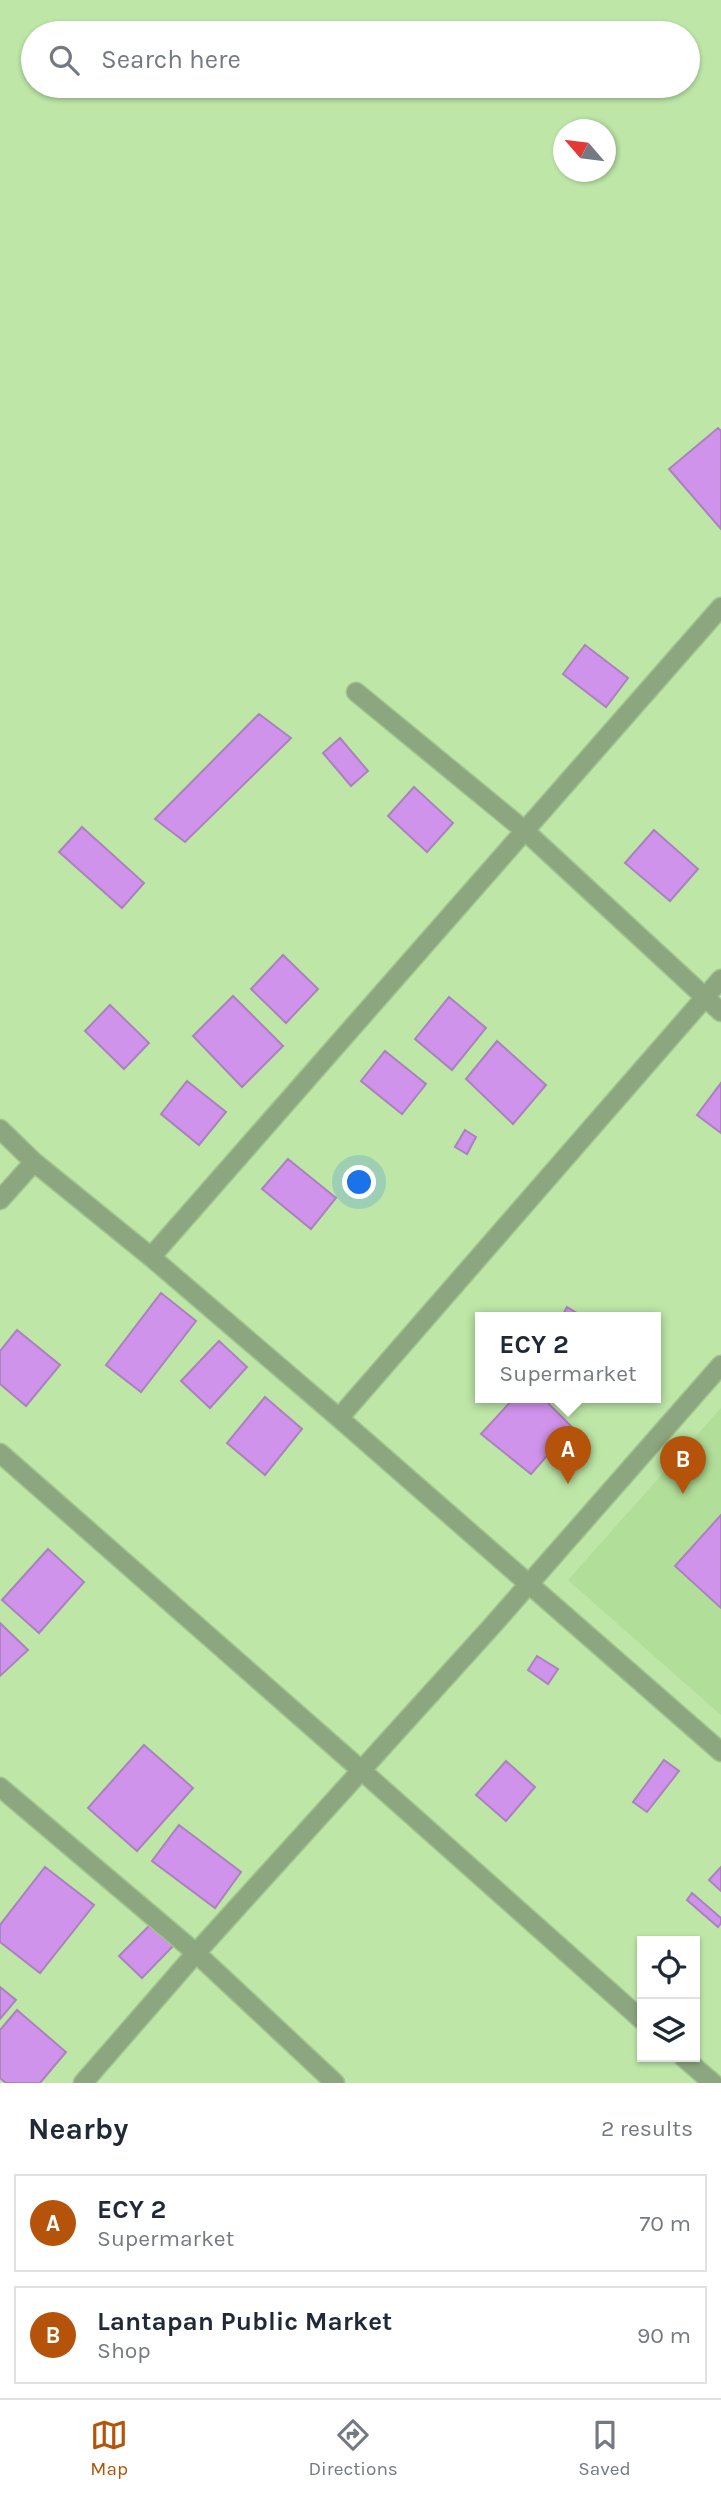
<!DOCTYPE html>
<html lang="en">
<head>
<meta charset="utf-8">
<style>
  :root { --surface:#fff; --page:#f2f2f3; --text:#1f2937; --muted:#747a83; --line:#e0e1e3; --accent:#b45309 }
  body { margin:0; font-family:Karla,sans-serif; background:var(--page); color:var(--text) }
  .controls { position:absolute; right:21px; bottom:21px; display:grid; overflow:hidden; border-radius:0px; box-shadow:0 2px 5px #0004 }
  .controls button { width:63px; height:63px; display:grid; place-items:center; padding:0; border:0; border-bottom:2px solid var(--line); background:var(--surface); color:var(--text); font:35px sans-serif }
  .compass { position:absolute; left:553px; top:119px; width:63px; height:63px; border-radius:50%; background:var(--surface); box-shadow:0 2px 5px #0004; rotate:298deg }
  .you { position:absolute; left:360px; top:1183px; width:24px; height:24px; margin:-18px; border:5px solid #fff; border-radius:50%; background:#1a73e8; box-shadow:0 0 0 10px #1a73e833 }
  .badge { display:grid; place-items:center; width:46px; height:46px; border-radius:50%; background:var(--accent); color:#fff; font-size:23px; font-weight:700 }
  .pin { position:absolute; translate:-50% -58px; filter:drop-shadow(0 2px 4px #0008) }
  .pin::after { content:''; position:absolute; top:37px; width:24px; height:21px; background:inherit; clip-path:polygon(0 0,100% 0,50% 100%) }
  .popup { position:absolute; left:475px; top:1312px; width:186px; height:91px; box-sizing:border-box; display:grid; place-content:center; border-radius:0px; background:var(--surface); filter:drop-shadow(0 2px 5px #0005); font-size:23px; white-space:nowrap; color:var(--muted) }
  .popup b { font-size:26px; color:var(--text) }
  .popup::after { content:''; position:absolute; left:50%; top:100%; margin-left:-14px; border:14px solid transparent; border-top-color:var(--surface) }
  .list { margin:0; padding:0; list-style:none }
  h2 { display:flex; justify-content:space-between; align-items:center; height:91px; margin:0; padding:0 28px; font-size:30px }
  h2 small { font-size:23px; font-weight:400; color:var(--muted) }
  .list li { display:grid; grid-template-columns:46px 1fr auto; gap:21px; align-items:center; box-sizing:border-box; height:98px; margin:0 14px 14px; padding:0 14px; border:2px solid var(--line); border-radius:0px }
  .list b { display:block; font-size:26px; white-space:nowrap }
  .list p { margin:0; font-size:23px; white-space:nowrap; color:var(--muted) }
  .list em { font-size:23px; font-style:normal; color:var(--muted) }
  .icon { flex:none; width:38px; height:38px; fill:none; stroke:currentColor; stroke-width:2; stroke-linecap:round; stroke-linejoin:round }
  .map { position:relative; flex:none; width:721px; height:2083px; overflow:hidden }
  .search { position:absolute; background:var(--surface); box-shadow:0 2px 5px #0004; left:21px; right:21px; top:21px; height:77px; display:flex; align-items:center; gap:18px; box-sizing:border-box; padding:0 24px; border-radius:38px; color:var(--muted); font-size:26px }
  .sheet { height:315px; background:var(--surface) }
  nav { display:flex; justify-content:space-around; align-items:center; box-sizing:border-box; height:98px; border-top:2px solid var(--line); background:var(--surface); font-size:19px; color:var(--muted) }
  nav a { display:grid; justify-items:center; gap:4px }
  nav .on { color:var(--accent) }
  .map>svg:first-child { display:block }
  .built { fill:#b1de98 }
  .building { fill:#d093eb; stroke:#aa82bc; stroke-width:2 }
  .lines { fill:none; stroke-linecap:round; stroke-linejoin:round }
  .minor-casing { stroke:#9fc38c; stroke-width:21 }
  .minor { stroke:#8ca67f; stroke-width:18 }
</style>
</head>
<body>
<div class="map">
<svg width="721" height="2083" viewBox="0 0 721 2083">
  <rect width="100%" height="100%" fill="#bde6a7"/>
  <path class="built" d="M721 1408V1715L568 1580Z"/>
  <path class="building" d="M718 428 721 431V529L669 469Z
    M585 645 628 678 606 707 563 674Z
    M259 714 291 738 185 842 155 819Z
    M340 738 368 771 351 786 323 753Z
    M414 787 453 823 427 852 388 816Z
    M82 827 144 883 122 908 59 852Z
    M654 830 698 869 670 901 625 863Z
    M283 955 318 989 286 1023 251 989Z
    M233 996 283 1046 242 1087 193 1036Z
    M449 997 486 1028 452 1070 415 1039Z
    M110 1005 149 1043 124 1069 85 1031Z
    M497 1041 546 1085 513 1124 466 1079Z
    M385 1051 426 1084 402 1114 361 1081Z
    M187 1081 226 1112 199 1145 161 1114Z
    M721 1083V1133L697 1115Z
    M465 1130 476 1137 467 1154 455 1147Z
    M288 1159 336 1198 311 1229 262 1189Z
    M161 1293 196 1321 141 1392 106 1365Z
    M567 1307 585 1318H561Z
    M17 1330 60 1365 26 1406 0 1384V1351Z
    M219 1341 247 1367 210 1408 181 1381Z
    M265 1397 302 1429 265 1475 227 1443Z
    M514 1398H543L572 1427 531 1474 481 1434Z
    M721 1515V1608L675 1566Z
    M48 1549 84 1582 39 1633 2 1600Z
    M0 1623 28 1650 0 1676Z
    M537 1656 558 1669 548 1684 528 1670Z
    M144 1745 193 1788 137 1851 88 1808Z
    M664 1760 679 1771 647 1812 633 1802Z
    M506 1761 535 1787 506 1821 476 1795Z
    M179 1825 241 1872 215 1908 152 1861Z
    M45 1867 94 1905 40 1973 0 1942V1925Z
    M721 1867V1891L709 1880Z
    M692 1893 721 1918V1923L718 1927 687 1900Z
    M151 1924 173 1946 142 1978 119 1956Z
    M0 1987 16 2000 0 2019Z
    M17 2010 66 2052 40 2083H6L0 2078V2030Z"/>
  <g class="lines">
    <defs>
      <path id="minor" d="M356 692 524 830 721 1012
        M0 1129 34 1162 151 1257 339 1418 721 1752
        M0 1200 34 1162
        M151 1257 721 607
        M339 1418 721 979
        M0 1453 361 1770 642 2020
        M0 1787 196 1953 335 2083
        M683 2057 713 2083
        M83 2083 196 1953 492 1626 721 1365"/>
    </defs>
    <use href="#minor" class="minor-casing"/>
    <use href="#minor" class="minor"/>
  </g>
</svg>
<div class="controls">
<button><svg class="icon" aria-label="locate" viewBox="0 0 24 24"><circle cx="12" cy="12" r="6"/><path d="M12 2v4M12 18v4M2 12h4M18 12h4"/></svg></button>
<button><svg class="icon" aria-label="layers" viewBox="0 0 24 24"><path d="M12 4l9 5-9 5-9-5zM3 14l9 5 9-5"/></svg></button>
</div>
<svg class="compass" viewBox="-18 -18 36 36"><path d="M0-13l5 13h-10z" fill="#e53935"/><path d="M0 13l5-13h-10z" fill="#747a83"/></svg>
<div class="you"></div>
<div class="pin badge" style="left:568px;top:1484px">A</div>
<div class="popup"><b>ECY 2</b>Supermarket</div>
<div class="pin badge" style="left:683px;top:1494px">B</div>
<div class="search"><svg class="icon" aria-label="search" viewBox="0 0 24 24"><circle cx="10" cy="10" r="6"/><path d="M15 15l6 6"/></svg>Search here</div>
</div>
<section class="sheet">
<h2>Nearby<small>2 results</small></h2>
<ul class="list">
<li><span class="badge">A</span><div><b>ECY 2</b><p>Supermarket</p></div><em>70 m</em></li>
<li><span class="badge">B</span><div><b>Lantapan Public Market</b><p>Shop</p></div><em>90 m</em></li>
</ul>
</section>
<nav>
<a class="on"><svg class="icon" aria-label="map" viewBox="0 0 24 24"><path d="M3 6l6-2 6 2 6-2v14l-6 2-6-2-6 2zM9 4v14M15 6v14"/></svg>Map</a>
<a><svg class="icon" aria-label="directions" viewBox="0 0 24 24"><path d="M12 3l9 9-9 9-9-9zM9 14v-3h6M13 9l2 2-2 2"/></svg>Directions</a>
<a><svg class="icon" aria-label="saved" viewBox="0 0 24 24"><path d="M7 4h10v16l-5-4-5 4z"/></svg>Saved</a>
</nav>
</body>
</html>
